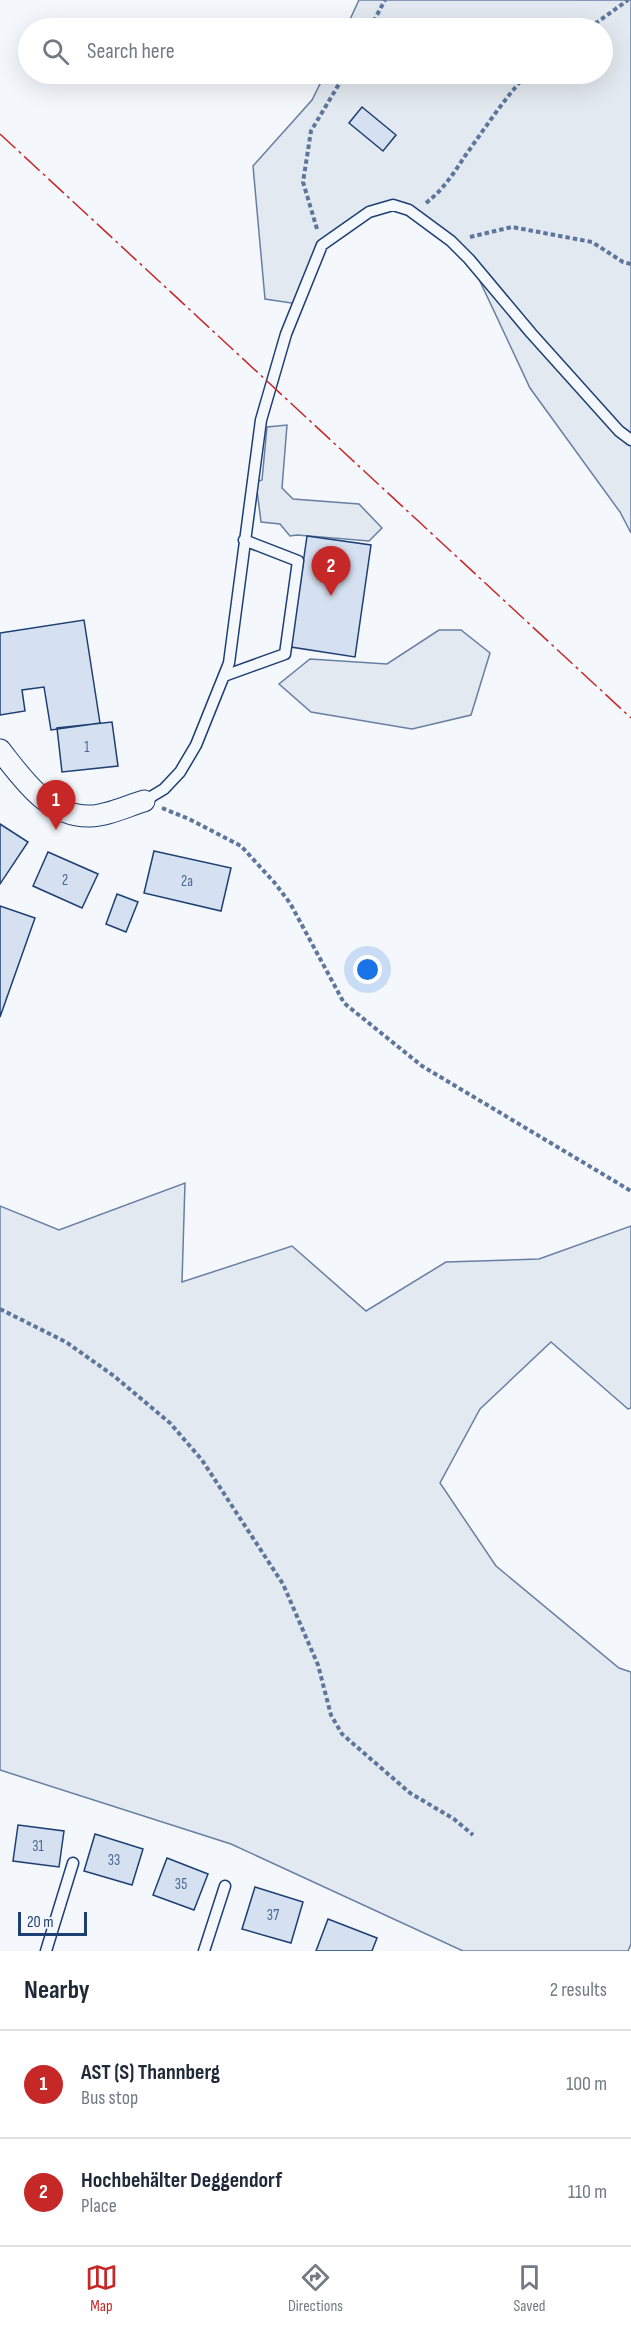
<!DOCTYPE html>
<html lang="en">
<head>
<meta charset="utf-8">
<style>
  :root { --surface:#fff; --page:#f2f2f3; --text:#1f2937; --muted:#747a83; --line:#e0e1e3; --accent:#c62828 }
  body { margin:0; font-family:"Sofia Sans Condensed",sans-serif; background:var(--page); color:var(--text) }
  .scale { position:absolute; left:18px; bottom:15px; width:69px; box-sizing:border-box; padding-left:6px; border:3px solid #1d3f73; border-top:0; font-size:16px; line-height:21px; white-space:nowrap; color:#1d3f73; -webkit-text-stroke:4px #f4f7fb; paint-order:stroke }
  .you { position:absolute; left:368px; top:970px; width:21px; height:21px; margin:-15px; border:4px solid #fff; border-radius:50%; background:#1a73e8; box-shadow:0 0 0 9px #1a73e833 }
  .badge { display:grid; place-items:center; width:39px; height:39px; border-radius:50%; background:var(--accent); color:#fff; font-size:20px; font-weight:700 }
  .pin { position:absolute; translate:-50% -50px; filter:drop-shadow(0 2px 3px #0008) }
  .pin::after { content:''; position:absolute; top:32px; width:21px; height:18px; background:inherit; clip-path:polygon(0 0,100% 0,50% 100%) }
  .list { margin:0; padding:0; list-style:none }
  h2 { display:flex; justify-content:space-between; align-items:center; height:78px; margin:0; padding:0 24px; font-size:26px }
  h2 small { font-size:20px; font-weight:400; color:var(--muted) }
  .list li { display:grid; grid-template-columns:39px 1fr auto; gap:18px; align-items:center; box-sizing:border-box; height:108px; padding:0 24px; border-top:2px solid var(--line) }
  .list b { display:block; font-size:22px; white-space:nowrap }
  .list p { margin:0; font-size:20px; white-space:nowrap; color:var(--muted) }
  .list em { font-size:20px; font-style:normal; color:var(--muted) }
  .icon { flex:none; width:33px; height:33px; fill:none; stroke:currentColor; stroke-width:2; stroke-linecap:round; stroke-linejoin:round }
  .map { position:relative; flex:none; width:631px; height:1951px; overflow:hidden }
  .search { position:absolute; background:var(--surface); box-shadow:0 6px 24px #0002; left:18px; right:18px; top:18px; height:66px; display:flex; align-items:center; gap:15px; box-sizing:border-box; padding:0 21px; border-radius:33px; color:var(--muted); font-size:22px }
  .sheet { height:294px; background:var(--surface) }
  nav { display:flex; justify-content:space-around; align-items:center; box-sizing:border-box; height:84px; border-top:2px solid var(--line); background:var(--surface); font-size:16px; color:var(--muted) }
  nav a { display:grid; justify-items:center; gap:3px }
  nav .on { color:var(--accent) }
  .map>svg:first-child { display:block }
  .green { fill:#e3e9f0; stroke:#687fa3; stroke-width:1.5 }
  .building { fill:#d5e0f0; stroke:#1d3f73; stroke-width:1.5 }
  .lines { fill:none; stroke-linecap:round; stroke-linejoin:round }
  .lane-casing { stroke:#1d3f73; stroke-width:13 }
  .street-casing { stroke:#1d3f73; stroke-width:23 }
  .path { stroke:#5e769c; stroke-width:4; stroke-dasharray:4.5 3; stroke-linecap:butt }
  .lane { stroke:#f4f7fb; stroke-width:10 }
  .street { stroke:#f4f7fb; stroke-width:21 }
  .power { stroke:#c62828; stroke-width:1.5; stroke-dasharray:21 4.5 3 4.5; stroke-linecap:butt }
  .labels { text-anchor:middle; stroke-width:4.5; stroke-linejoin:round; paint-order:stroke }
  .number-label { font-size:15px; fill:#4b6792 }
</style>
</head>
<body>
<div class="map">
<svg width="631" height="1951" viewBox="0 0 631 1951">
  <rect width="100%" height="100%" fill="#f4f7fb"/>
  <path class="green" d="M359 0H631V533L620 512 530 388 477 275 434 225 394 208 368 212 324 246 298 304 265 299 253 166 312 100 325 74H602V28H346Z
    M287 425 282 488 293 499 359 504 382 528 369 541 297 535 290 536 280 524 261 522 256 482 262 480 267 427Z
    M439 630H461L490 653 471 715 412 729 311 712 279 684 310 659 387 664Z
    M185 1183 182 1282 292 1246 366 1311 446 1262 539 1259 631 1226V1408L628 1409 551 1342 480 1409 440 1483 496 1566 619 1668 631 1672V1944L628 1951H463L231 1844 0 1770V1206L59 1230Z"/>
  <path class="building" d="M362 107 396 135 383 151 349 123Z
    M307 536 371 545 355 657 291 647Z
    M84 620 100 723 51 730 44 687 22 690 25 711 0 715V633Z
    M112 722 118 766 62 772 57 728Z
    M0 824 28 842 0 884Z
    M154 851 231 868 221 911 144 893Z
    M48 852 98 874 82 908 33 886Z
    M117 894 138 902 126 932 106 924Z
    M0 906 35 918 0 1017Z
    M18 1825 64 1831 59 1867 13 1861Z
    M95 1834 143 1849 132 1885 84 1871Z
    M167 1858 208 1874 194 1910 153 1895Z
    M255 1887 303 1902 291 1943 242 1929Z
    M328 1919 377 1938 372 1951H316Z"/>
  <g class="lines">
    <defs>
      <path id="lane" d="M224 676 285 654 298 561 244 540
        M144 801 164 789 180 772 196 745 229 663 261 420 286 334 322 245 369 212 393 205 409 210 451 241 469 259 531 333 619 431 631 440
        M46 1951 73 1863
        M204 1951 225 1886"/>
      <path id="street" d="M0 750C23 779 48 817 90 816 107 816 127 806 144 801"/>
    </defs>
    <use href="#lane" class="lane-casing"/>
    <use href="#street" class="street-casing"/>
    <path class="path" d="M370 28 385 0
      M589 28 628 0
      M426 203C443 190 454 173 465 156 485 128 504 99 527 74
      M317 229 303 182 311 131 345 74
      M470 237 512 227 592 242 623 262 631 264
      M162 808 189 819 241 846 274 882 290 903 344 1003 422 1066 631 1191
      M0 1309 66 1342 114 1376 170 1423 202 1460 283 1584 318 1665 331 1715 342 1734 410 1793 454 1819 473 1835"/>
    <use href="#lane" class="lane"/>
    <use href="#street" class="street"/>
    <path class="power" d="M0 134 631 718"/>
  </g>
  <g class="labels">
    <g class="number-label">
      <text x="87" y="752">1</text>
      <text x="65" y="885">2</text>
      <text x="187" y="886">2a</text>
      <text x="38" y="1851">31</text>
      <text x="114" y="1865">33</text>
      <text x="181" y="1889">35</text>
      <text x="273" y="1920">37</text>
    </g>
  </g>
</svg>
<div class="scale">20 m</div>
<div class="you"></div>
<div class="pin badge" style="left:56px;top:830px">1</div>
<div class="pin badge" style="left:331px;top:596px">2</div>
<div class="search"><svg class="icon" aria-label="search" viewBox="0 0 24 24"><circle cx="10" cy="10" r="6"/><path d="M15 15l6 6"/></svg>Search here</div>
</div>
<section class="sheet">
<h2>Nearby<small>2 results</small></h2>
<ul class="list">
<li><span class="badge">1</span><div><b>AST (S) Thannberg</b><p>Bus stop</p></div><em>100 m</em></li>
<li><span class="badge">2</span><div><b>Hochbehälter Deggendorf</b><p>Place</p></div><em>110 m</em></li>
</ul>
</section>
<nav>
<a class="on"><svg class="icon" aria-label="map" viewBox="0 0 24 24"><path d="M3 6l6-2 6 2 6-2v14l-6 2-6-2-6 2zM9 4v14M15 6v14"/></svg>Map</a>
<a><svg class="icon" aria-label="directions" viewBox="0 0 24 24"><path d="M12 3l9 9-9 9-9-9zM9 14v-3h6M13 9l2 2-2 2"/></svg>Directions</a>
<a><svg class="icon" aria-label="saved" viewBox="0 0 24 24"><path d="M7 4h10v16l-5-4-5 4z"/></svg>Saved</a>
</nav>
</body>
</html>
